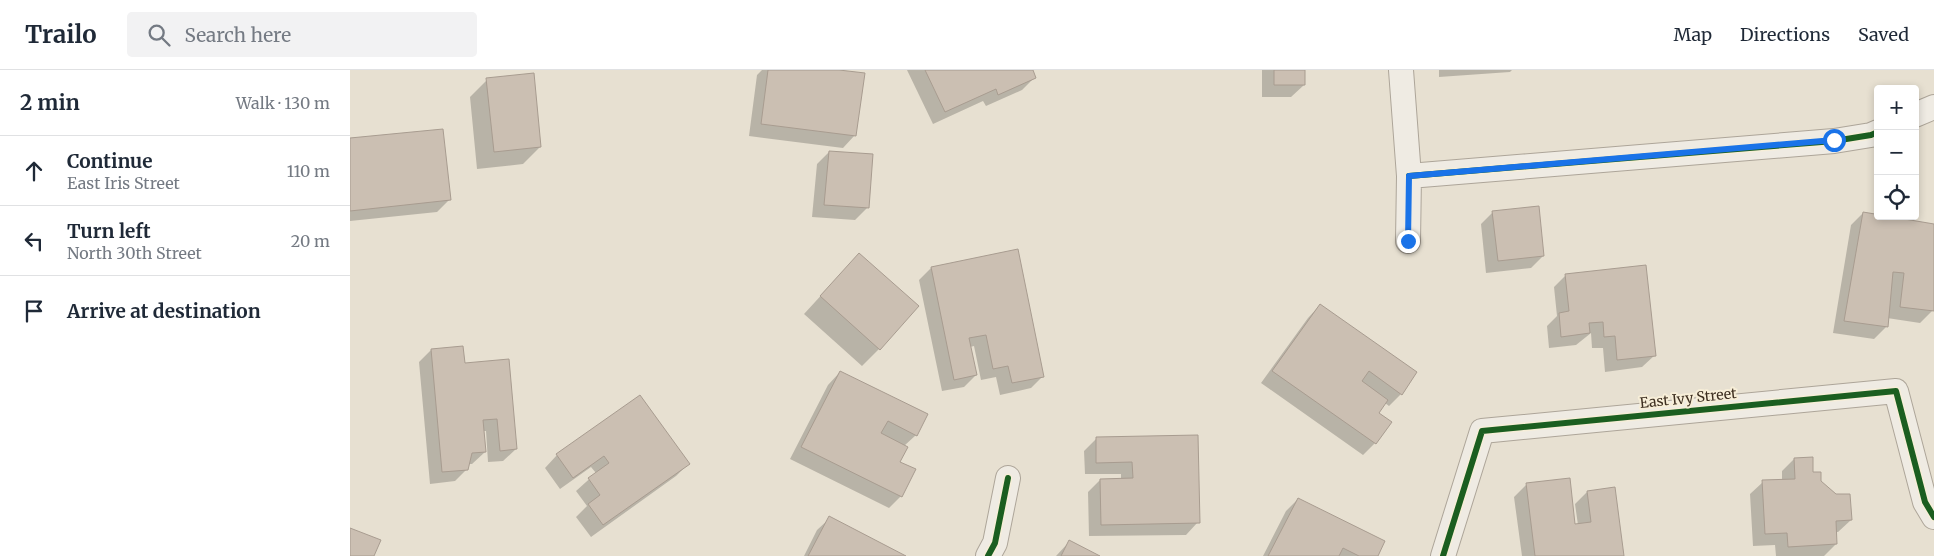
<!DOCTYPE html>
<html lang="en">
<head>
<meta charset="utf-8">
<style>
  :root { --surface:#fff; --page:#f2f2f3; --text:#1f2937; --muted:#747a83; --line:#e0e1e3 }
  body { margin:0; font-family:Merriweather,serif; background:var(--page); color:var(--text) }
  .controls { position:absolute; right:15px; top:15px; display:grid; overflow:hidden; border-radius:5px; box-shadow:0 2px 8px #0003 }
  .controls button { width:45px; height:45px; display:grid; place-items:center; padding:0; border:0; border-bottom:1px solid var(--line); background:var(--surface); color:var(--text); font:25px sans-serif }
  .stop { position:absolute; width:15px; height:15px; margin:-11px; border:4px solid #1a73e8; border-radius:50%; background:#fff }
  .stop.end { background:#1a73e8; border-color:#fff; box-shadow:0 1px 5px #0008 }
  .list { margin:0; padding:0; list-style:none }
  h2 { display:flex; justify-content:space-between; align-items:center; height:65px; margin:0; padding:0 20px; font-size:21px }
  h2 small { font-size:16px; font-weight:400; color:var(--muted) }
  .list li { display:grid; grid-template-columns:32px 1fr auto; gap:15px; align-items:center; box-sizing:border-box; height:70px; padding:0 20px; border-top:1px solid var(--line) }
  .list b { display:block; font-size:19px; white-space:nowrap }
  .list p { margin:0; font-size:16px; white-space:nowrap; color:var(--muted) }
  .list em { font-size:16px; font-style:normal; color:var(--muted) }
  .icon { flex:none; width:28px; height:28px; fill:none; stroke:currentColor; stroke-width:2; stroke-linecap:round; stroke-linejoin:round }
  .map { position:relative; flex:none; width:1584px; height:486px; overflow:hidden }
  header { display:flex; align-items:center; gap:30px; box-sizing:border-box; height:70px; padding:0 25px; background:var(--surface); border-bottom:1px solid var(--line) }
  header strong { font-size:24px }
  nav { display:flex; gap:28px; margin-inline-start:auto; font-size:18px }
  .search { width:350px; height:45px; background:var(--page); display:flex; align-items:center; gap:12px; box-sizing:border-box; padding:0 18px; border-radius:5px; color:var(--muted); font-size:19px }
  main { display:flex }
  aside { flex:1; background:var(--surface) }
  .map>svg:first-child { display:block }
  .shadow { fill:#0003 }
  .building { fill:#cbbfb2; stroke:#a89c90 }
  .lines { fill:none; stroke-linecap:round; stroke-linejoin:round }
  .street-casing { stroke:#ada599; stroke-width:26 }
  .street { stroke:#efebe3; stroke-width:24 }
  .cycleway-casing { stroke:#f7eed8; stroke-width:9 }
  .cycleway { stroke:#1b5e20; stroke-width:6 }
  .route { stroke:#1a73e8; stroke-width:6 }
  .labels { text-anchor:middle; stroke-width:4; stroke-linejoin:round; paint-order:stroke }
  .street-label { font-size:14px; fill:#3d2e20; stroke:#f7eed8 }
</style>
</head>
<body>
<header>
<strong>Trailo</strong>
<div class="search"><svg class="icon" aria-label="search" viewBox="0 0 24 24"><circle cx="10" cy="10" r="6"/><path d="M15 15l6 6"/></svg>Search here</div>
<nav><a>Map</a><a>Directions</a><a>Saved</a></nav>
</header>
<main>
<aside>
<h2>2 min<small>Walk · 130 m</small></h2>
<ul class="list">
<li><svg class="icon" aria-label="ahead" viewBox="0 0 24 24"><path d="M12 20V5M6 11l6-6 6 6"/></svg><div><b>Continue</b><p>East Iris Street</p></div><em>110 m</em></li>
<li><svg class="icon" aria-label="left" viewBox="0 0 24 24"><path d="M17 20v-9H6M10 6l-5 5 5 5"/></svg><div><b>Turn left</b><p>North 30th Street</p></div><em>20 m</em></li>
<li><svg class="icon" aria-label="arrive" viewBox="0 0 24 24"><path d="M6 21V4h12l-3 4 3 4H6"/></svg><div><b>Arrive at destination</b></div></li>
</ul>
</aside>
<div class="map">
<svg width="1584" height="486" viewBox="0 0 1584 486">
  <rect width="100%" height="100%" fill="#e7e0d1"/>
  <path class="shadow" d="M412 0H479L505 65 493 78 399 66 407 5Z
    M557 0H681L685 7 672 20 636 36 633 31 583 54Z
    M912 0H954V15L941 27H912Z
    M1089 0H1162L1160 2 1089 7Z
    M137 10 190 77 173 94 127 99 120 27Z
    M0 70 99 130 87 142 0 151Z
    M479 82 518 137 505 150 462 147 467 94Z
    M1143 142 1193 186 1181 198 1136 203 1131 154Z
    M1513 143 1584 156 1583 240 1570 253 1537 248V256L1524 269 1483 263 1501 155Z
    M509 184 529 279 512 296 454 244Z
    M581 198 693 306 681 318 650 325 646 307 631 310 624 276 620 277 626 305 614 317 592 321 569 210Z
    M1216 205 1305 285 1292 297 1255 302 1253 278H1242L1241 263 1226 275 1199 278 1197 256 1207 246 1204 217Z
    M970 235 1051 324 1039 336 1035 333 1027 344 1025 373 1013 385 911 313 958 248Z
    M81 280 114 294 166 379 153 391 138 392 136 361H133L135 382 122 394H118L117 399 105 411 80 414 69 292Z
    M490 302 566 365 554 376 549 392 551 426 539 438 440 389 478 315Z
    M290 327 338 394 326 406 241 467 226 447 237 436 226 421 246 403 241 397 210 419 195 398 207 385Z
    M847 366 848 452 836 465 739 466 738 422 750 410H771V404H735L734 381 747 368Z
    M1444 389 1470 411 1501 450 1488 462H1485L1486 474 1474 486H1426L1425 475 1403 476 1400 424 1413 412 1432 411V401Z
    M1176 415 1224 456 1228 455 1225 434 1237 422 1273 486H1172L1164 427Z
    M948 429 1026 486H913L936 441Z
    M480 448 553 486H454L467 460Z
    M719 472 747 486H706Z"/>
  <path class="building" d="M418 0H489L515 3 506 66 411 54Z
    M575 0H683L686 8 648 25 646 19 595 42Z
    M924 0H955V15H924Z
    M184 3 191 77 144 82 136 8Z
    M93 59 101 130 0 141V68Z
    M479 81 523 84 519 138 474 135Z
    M1189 136 1194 186 1148 191 1142 141Z
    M1513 142 1584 154V241L1550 237 1554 203 1543 202 1538 257 1494 251Z
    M668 179 694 307 662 313 658 296 643 299 636 265 619 268 627 305 604 310 581 197Z
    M509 183 569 236 530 280 470 226Z
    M1296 195 1306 286 1267 290 1265 266 1254 267 1253 252 1239 253 1240 263 1211 267 1209 243 1219 241 1215 204Z
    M970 234 1067 302 1052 325 1019 301 1012 311 1038 330 1029 343 1042 352 1026 374 922 301Z
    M113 276 115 293 159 289 167 379 150 381 147 349 133 350 136 382 122 383 118 400 92 402 81 279Z
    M490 301 578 344 567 366 538 351 531 363 558 377 550 392 566 399 552 427 451 377Z
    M290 325 340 394 253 455 238 434 250 425 238 408 259 393 254 386 223 408 206 384Z
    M848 365 850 453 751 455 750 409 783 408 782 392 746 393V367Z
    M1463 387V402H1471V411L1486 424H1500L1502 450 1486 451 1487 474 1438 477 1437 463 1415 464 1412 410 1445 409 1444 388Z
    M1220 408 1225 454 1241 452 1237 421 1265 417 1274 486H1185L1176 413Z
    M948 428 1035 471 1028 486H1009L993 478 989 486H918Z
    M479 446 556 486H458Z
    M0 458 31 470 24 486H0Z
    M719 470 750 486H711Z"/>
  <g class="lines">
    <defs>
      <path id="street" d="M1051 0 1059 106 1058 171
        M1565 45 1584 37
        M1059 106 1484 71 1521 65 1528 62
        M638 486 645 473 658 408
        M1093 486 1132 361 1546 321 1575 432 1584 447"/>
    </defs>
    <use href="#street" class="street-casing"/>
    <use href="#street" class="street"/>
    <defs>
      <path id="cycleway" d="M1059 106 1484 71 1521 65 1528 62
        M638 486 645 473 658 408
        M1093 486 1132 361 1546 321 1575 432 1584 447"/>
    </defs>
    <use href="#cycleway" class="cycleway-casing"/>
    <use href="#cycleway" class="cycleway"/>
  </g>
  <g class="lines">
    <path class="route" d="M1058 171 1059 106 1484 70"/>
  </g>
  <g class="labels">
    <g class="street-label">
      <text transform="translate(1338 328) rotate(-6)" y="5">East Ivy Street</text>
    </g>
  </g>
</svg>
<div class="controls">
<button>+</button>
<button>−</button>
<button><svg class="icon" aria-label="locate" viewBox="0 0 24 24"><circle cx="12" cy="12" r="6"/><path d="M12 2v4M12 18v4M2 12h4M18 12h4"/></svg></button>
</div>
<div class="stop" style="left:1484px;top:70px"></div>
<div class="stop end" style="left:1058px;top:171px"></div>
</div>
</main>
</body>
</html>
